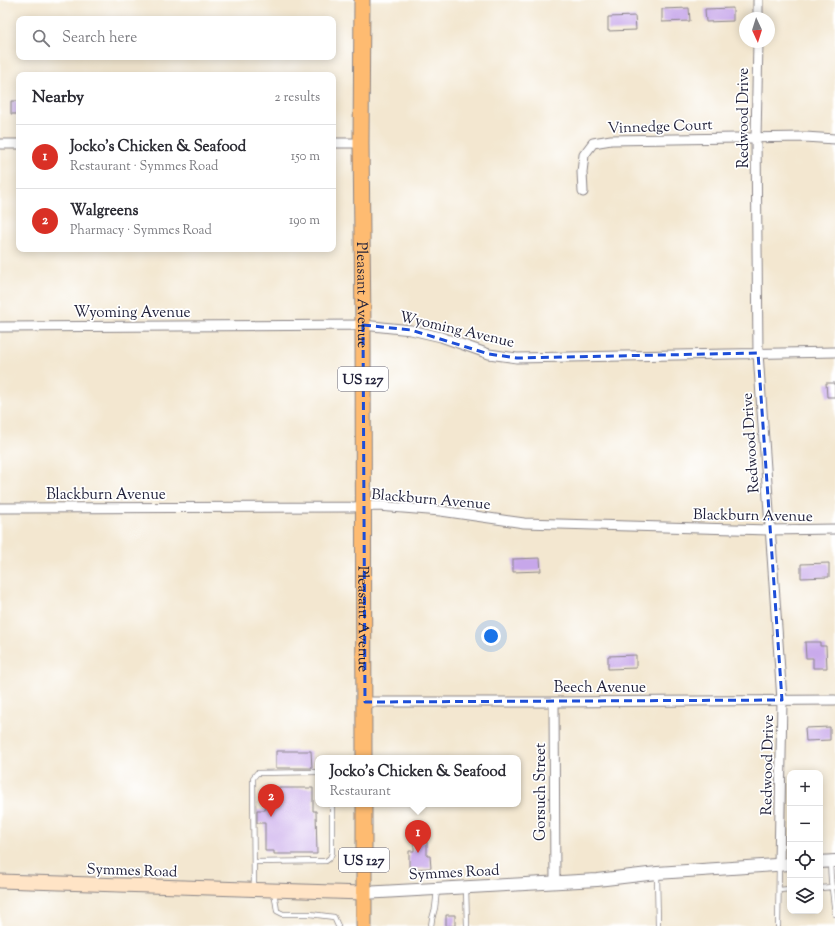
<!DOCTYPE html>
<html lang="en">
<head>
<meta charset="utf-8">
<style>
  :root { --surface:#fff; --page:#f2f2f3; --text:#2b2b33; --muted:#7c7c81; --line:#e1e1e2; --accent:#d93025 }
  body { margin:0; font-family:"Sorts Mill Goudy",serif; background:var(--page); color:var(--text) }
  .controls { position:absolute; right:12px; bottom:12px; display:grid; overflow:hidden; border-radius:8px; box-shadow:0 2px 10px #0003 }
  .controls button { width:36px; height:36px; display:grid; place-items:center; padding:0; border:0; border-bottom:1px solid var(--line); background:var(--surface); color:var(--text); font:20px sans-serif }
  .compass { position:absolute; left:739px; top:12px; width:36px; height:36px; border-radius:50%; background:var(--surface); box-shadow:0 2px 10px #0003; rotate:176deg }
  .you { position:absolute; left:491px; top:636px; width:14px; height:14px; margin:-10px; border:3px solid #fff; border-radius:50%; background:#1a73e8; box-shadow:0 0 0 6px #1a73e833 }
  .badge { display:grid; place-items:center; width:26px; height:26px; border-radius:50%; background:var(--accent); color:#fff; font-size:13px; font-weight:700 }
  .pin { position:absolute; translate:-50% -33px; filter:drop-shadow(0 1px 2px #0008) }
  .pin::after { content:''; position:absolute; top:21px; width:14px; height:12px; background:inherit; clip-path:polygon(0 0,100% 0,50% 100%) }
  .popup { position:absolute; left:315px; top:755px; width:206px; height:52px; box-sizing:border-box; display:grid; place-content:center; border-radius:8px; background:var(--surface); filter:drop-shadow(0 1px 3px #0005); font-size:13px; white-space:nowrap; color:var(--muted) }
  .popup b { font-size:15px; color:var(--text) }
  .popup::after { content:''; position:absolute; left:50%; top:100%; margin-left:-8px; border:8px solid transparent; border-top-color:var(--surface) }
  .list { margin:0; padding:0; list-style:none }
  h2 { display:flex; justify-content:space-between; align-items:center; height:52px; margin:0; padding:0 16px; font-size:17px }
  h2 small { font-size:13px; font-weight:400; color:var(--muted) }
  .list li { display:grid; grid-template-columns:26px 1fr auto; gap:12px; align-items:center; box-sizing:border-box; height:64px; padding:0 16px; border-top:1px solid var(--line) }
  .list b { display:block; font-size:15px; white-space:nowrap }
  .list p { margin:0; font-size:13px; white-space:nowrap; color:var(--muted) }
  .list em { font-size:13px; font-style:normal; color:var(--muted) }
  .icon { flex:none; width:22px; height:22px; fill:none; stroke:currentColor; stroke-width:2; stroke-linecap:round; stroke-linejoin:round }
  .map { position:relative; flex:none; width:835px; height:926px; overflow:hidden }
  .search { position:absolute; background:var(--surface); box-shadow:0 2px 10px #0003; left:16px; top:16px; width:320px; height:44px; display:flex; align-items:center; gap:10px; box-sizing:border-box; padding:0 14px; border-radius:8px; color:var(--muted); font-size:15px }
  .panel { position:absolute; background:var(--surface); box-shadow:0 2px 10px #0003; left:16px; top:72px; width:320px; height:180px; border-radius:8px }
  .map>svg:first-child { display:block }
  .building { fill:#c7a7ea }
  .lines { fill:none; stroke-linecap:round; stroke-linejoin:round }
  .service-casing { stroke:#8a8486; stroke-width:6 }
  .minor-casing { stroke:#8a8486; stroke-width:11 }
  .tertiary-casing { stroke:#8a8486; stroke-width:14 }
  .secondary-casing { stroke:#8a8486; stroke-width:15 }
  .primary-casing { stroke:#8a8486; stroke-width:17 }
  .service { stroke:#fff; stroke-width:4.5 }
  .minor { stroke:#fff; stroke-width:9 }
  .tertiary { stroke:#fff; stroke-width:12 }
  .secondary { stroke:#ffe4c6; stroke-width:13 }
  .primary { stroke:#febb71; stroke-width:15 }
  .marked { fill:none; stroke:#1d4ed8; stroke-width:3; stroke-dasharray:8 5; stroke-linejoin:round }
  .labels { text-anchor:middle; stroke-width:3.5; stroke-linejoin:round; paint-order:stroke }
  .shield { fill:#fff; stroke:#646476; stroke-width:1 }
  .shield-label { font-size:14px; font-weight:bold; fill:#22223b }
  .street-label { font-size:15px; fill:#22223b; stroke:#fff }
</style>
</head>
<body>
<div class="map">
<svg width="835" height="926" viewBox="0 0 835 926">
  <rect width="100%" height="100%" fill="#fff"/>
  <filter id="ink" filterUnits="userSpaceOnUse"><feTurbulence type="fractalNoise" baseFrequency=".025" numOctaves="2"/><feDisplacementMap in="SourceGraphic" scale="8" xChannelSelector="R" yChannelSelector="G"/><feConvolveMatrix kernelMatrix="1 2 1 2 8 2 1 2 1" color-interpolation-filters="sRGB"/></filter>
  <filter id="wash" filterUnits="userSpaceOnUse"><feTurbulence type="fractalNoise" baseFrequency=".012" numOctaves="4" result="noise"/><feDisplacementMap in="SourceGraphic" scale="16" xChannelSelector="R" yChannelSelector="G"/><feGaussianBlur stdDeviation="0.9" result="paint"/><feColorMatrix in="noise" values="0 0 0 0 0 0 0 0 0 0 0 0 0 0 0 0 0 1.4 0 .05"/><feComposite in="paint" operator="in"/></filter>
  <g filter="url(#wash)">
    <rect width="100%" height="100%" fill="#f3e7d0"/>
    <g id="blocks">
      <path class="building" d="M689 8 690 21 662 22V9Z
        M733 8V21L706 22 705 9Z
        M635 16 636 30 608 31V17Z
        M11 101H19V114H11Z
        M826 383H835V397H827Z
        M540 558 541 571 513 572V559Z
        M829 563V577L801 578V564Z
        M805 642H820V646H826L827 668H813V658H806Z
        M636 655V668L608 669V656Z
        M830 727V740L806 741 805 728Z
        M276 751H311L312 768H276Z
        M264 788H313V811H316L317 854H274V851H265V823H257V810H265Z
        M414 842H427V856H430L431 868 409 869V851H414Z
        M446 915H455V926H446Z"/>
    </g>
  </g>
  <g filter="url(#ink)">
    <use href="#blocks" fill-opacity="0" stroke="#8a8486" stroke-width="1"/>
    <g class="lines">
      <defs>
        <path id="service" d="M254 862 326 861 330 858 332 853V804
          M830 862 831 880 835 914
          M657 873 658 926
          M254 888 253 778 257 773 318 772
          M466 888 467 926
          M820 888 832 887
          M779 890 790 889
          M274 891 277 911 283 914H310L334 917 338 926
          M431 926 432 919 435 908 437 890
          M778 926 779 865"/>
        <path id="minor" d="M758 18V0
          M758 42 756 137 758 353 782 700 779 865
          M333 143H361
          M0 144H19
          M583 192 582 172 584 155 593 143 611 140 805 137 835 139
          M0 327 363 325 411 330 441 337 489 354 517 358 835 352
          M0 508 352 507 378 506 441 511 524 523 770 530 835 529
          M365 702H554L835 700
          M554 702 555 882"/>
        <path id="tertiary" d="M820 862 835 861
          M363 893 597 880 657 873 790 864"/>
        <path id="secondary" d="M0 881 363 893"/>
        <g id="primary">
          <path id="s1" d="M362 0 361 143 363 325 364 758"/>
          <path d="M364 926V804"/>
        </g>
      </defs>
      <use href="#service" class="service-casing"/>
      <use href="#minor" class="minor-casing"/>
      <use href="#tertiary" class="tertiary-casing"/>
      <use href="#secondary" class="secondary-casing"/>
      <use href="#primary" class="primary-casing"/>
      <use href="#service" class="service"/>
      <use href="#minor" class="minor"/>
      <use href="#tertiary" class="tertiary"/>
      <use href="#secondary" class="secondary"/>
      <use href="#primary" class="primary"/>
    </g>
  </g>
  <path class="marked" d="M363 325 411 330 489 354 517 358 758 353 782 700 365 702Z"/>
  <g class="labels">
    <g class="shield">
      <rect x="338" y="367" width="50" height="24" rx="3"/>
      <rect x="339" y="848" width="50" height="24" rx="3"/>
    </g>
    <g class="shield-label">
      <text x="363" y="384">US 127</text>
      <text x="364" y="865">US 127</text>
    </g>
    <g class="street-label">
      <text transform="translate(743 118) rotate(-90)" y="5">Redwood Drive</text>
      <text transform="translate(660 126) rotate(-2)" y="5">Vinnedge Court</text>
      <text dy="5" stroke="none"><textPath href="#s1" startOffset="295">Pleasant Avenue</textPath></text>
      <text x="132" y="317">Wyoming Avenue</text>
      <text transform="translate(457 329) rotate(13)" y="5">Wyoming Avenue</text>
      <text transform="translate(750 443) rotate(-94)" y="5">Redwood Drive</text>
      <text x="106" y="499">Blackburn Avenue</text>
      <text transform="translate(431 499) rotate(5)" y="5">Blackburn Avenue</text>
      <text transform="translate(753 515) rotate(1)" y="5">Blackburn Avenue</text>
      <text dy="5" stroke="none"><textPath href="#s1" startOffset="619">Pleasant Avenue</textPath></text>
      <text x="600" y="692">Beech Avenue</text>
      <text transform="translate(767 765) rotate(-89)" y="5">Redwood Drive</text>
      <text transform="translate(540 792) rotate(-90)" y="5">Gorsuch Street</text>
      <text transform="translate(132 870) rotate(2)" y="5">Symmes Road</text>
      <text transform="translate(454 872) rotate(-3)" y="5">Symmes Road</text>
    </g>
  </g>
</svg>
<div class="controls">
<button>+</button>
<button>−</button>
<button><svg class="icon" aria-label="locate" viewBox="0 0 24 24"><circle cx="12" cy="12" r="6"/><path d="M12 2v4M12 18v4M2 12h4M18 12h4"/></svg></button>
<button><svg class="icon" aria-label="layers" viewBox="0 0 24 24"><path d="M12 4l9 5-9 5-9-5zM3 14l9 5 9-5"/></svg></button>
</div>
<svg class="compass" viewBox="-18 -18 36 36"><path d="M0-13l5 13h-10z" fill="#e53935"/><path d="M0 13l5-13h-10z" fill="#7c7c81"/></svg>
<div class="you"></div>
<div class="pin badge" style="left:418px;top:853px">1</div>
<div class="popup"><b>Jocko's Chicken &amp; Seafood</b>Restaurant</div>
<div class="pin badge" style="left:271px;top:817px">2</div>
<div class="search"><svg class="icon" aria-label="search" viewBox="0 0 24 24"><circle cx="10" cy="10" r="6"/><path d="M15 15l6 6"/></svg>Search here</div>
<section class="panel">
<h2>Nearby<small>2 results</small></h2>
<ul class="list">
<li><span class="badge">1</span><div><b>Jocko's Chicken &amp; Seafood</b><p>Restaurant · Symmes Road</p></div><em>150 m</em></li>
<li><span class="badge">2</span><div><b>Walgreens</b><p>Pharmacy · Symmes Road</p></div><em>190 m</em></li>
</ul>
</section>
</div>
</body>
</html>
